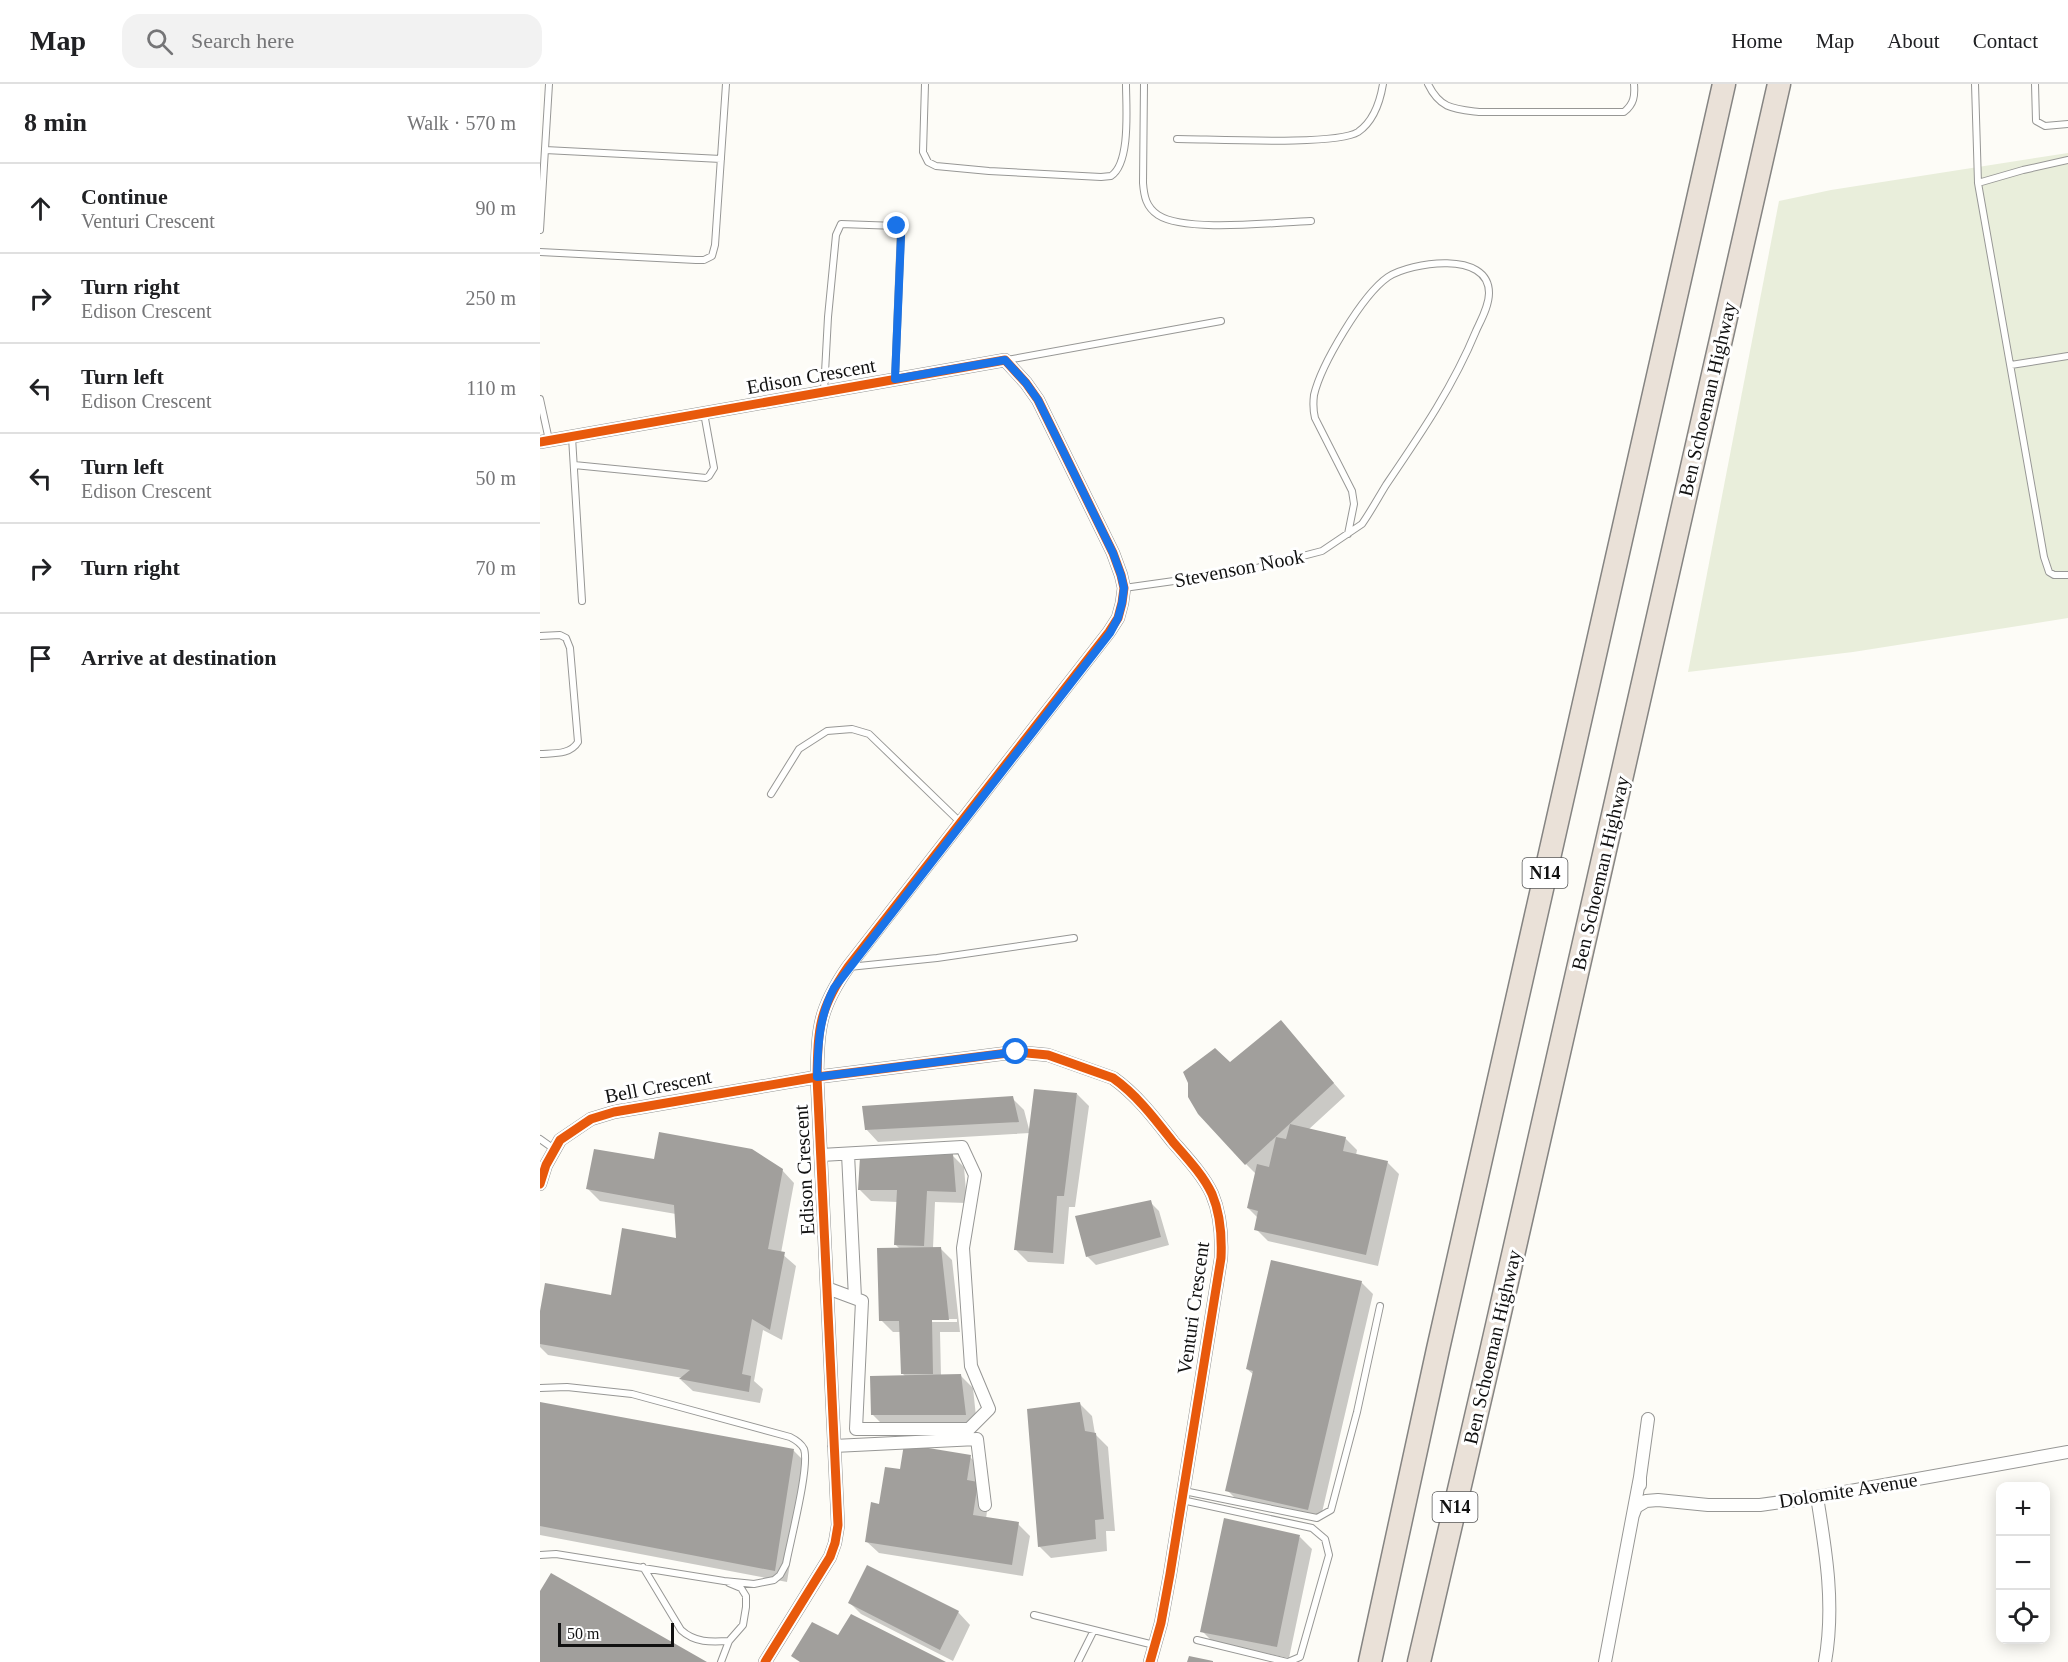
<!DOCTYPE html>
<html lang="en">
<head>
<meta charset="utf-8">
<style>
  :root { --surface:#fff; --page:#f2f2f2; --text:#202124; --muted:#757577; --line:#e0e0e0 }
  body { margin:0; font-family:Georgia,serif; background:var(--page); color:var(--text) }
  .controls { position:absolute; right:18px; bottom:18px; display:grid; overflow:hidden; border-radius:12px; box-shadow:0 3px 15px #0003 }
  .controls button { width:54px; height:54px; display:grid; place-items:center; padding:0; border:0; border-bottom:2px solid var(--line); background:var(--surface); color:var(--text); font:30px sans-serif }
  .scale { position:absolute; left:18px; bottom:15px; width:116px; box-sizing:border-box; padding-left:6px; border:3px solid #111; border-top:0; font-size:16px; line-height:21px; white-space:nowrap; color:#111; -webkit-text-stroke:4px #fff; paint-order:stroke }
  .stop { position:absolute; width:18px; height:18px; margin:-14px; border:4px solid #1a73e8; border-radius:50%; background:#fff }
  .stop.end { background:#1a73e8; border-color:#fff; box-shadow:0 2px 6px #0008 }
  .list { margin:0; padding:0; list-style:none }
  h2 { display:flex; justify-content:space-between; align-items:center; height:78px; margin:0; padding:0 24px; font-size:26px }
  h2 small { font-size:20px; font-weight:400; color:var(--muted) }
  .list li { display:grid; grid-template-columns:39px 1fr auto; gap:18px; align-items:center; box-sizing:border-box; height:90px; padding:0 24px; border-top:2px solid var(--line) }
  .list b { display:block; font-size:22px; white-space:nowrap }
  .list p { margin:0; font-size:20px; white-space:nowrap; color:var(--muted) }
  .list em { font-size:20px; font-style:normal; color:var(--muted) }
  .icon { flex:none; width:33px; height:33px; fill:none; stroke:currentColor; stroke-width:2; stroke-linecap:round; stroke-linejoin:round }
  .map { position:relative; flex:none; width:1528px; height:1578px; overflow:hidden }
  header { display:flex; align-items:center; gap:36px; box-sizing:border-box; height:84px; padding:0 30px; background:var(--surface); border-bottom:2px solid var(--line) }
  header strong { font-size:28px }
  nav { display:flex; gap:33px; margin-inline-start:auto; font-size:21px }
  .search { width:420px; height:54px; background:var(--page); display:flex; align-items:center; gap:15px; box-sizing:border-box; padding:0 21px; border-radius:18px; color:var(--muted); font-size:22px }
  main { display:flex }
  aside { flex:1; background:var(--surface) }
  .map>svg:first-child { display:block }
  .cemetery { fill:#e9eedb }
  .shadow { fill:#0003; fill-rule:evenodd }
  .building { fill:#a19f9c }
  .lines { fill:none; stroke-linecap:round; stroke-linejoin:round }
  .service-casing { stroke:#979795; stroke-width:8 }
  .minor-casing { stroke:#979795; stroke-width:14 }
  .motorway-casing { stroke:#858482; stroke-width:25 }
  .service { stroke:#fffffe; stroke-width:6 }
  .minor { stroke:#fffffe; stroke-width:12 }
  .motorway { stroke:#eae1d8; stroke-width:22 }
  .cycleway-casing { stroke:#fff; stroke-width:13 }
  .cycleway { stroke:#e8590c; stroke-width:9 }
  .route { stroke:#1a73e8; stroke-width:8 }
  .labels { text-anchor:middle; stroke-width:6; stroke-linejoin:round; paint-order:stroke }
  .shield { fill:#fff; stroke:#585858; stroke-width:1.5 }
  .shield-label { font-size:18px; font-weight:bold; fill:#111 }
  .street-label { font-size:20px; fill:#111; stroke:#fff }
</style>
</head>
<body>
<header>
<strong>Map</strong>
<div class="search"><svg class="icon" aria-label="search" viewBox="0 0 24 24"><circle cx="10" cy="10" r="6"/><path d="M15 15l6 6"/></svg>Search here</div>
<nav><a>Home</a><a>Map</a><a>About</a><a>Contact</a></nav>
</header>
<main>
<aside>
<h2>8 min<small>Walk · 570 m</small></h2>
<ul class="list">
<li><svg class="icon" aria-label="ahead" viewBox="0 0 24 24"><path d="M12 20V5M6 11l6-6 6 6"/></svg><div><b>Continue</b><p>Venturi Crescent</p></div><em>90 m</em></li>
<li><svg class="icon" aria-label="right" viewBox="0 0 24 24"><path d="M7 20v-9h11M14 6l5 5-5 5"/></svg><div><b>Turn right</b><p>Edison Crescent</p></div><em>250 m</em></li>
<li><svg class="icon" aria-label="left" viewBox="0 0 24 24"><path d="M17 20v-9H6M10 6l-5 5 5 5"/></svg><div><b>Turn left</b><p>Edison Crescent</p></div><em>110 m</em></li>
<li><svg class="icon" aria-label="left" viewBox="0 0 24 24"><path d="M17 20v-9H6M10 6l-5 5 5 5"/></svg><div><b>Turn left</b><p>Edison Crescent</p></div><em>50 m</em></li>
<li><svg class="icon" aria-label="right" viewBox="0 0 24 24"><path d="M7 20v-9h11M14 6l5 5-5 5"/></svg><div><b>Turn right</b></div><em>70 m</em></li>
<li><svg class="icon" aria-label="arrive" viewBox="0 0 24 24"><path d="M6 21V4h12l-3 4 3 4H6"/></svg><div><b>Arrive at destination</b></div></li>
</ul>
</aside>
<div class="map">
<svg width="1528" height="1578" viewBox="0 0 1528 1578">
  <rect width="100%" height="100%" fill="#fdfcf7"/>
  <path class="cemetery" d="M1528 69V534L1313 568 1148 588 1239 117 1291 106Z"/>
  <path class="shadow" d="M741 938 805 1012 768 1046 805 1054 817 1066 816 1071 847 1078 859 1090 838 1182 728 1157 716 1145 718 1134 708 1124 716 1090 706 1080 690 980Z
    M537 1010 549 1022 535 1123H529L524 1180 488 1178 476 1166Z
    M472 1014 484 1026 490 1049 338 1058 326 1045Z
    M412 1071 424 1083 427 1119 395 1118 393 1164H400L412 1176 420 1248H400L401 1292H421L433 1304 437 1342 345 1343 333 1331 366 1293 363 1290 361 1248H353L341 1236 360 1165 355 1160 358 1118 331 1117 319 1105ZM389 1235H417V1238H392Z
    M115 1077 242 1086 254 1099 241 1169 256 1182 242 1256 223 1246 214 1297 223 1305 220 1319 153 1307 141 1296 143 1294 8 1271 0 1263V1235L72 1212 138 1155 136 1130 60 1117 48 1105Z
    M610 1118 619 1127 629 1161 556 1181 547 1172Z
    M821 1198 833 1210 780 1437 699 1418 687 1406 714 1291 707 1285Z
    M0 1319 254 1367 266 1379 247 1498 0 1451Z
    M540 1320 552 1332 555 1350 568 1363 575 1447H566L567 1467 511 1474 499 1462Z
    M430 1373 442 1385 449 1411 446 1435 478 1440 490 1452 483 1492 339 1469 326 1457 341 1421Z
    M760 1453 772 1465 749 1574 674 1559 662 1547Z
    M327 1483 418 1528 430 1541 413 1577 321 1530 309 1518Z"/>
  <path class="building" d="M741 936 794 999 705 1081 658 1030 648 1013V999L643 988 675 964 690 978Z
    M494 1005 537 1009 524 1112H517L513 1169 474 1166Z
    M473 1012 479 1038 325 1046 322 1022Z
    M750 1040 806 1053 803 1067 848 1077 826 1171 714 1146 718 1127 707 1124 717 1080 729 1083 736 1053 746 1055Z
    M119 1048 212 1065 243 1085 228 1165 245 1168 230 1246 212 1235 202 1290 211 1292 209 1308 139 1295 150 1286 0 1260V1227L5 1199 71 1211 82 1144 136 1154 134 1121 46 1105 54 1065 114 1075Z
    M413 1070 416 1108 387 1107 384 1162 354 1161 357 1106H318L320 1073Z
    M611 1116 621 1153 546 1173 535 1132Z
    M401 1163 409 1236H392L393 1290H361L359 1237H339L337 1164Z
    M731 1176 822 1197 768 1426 685 1407 713 1287 706 1285Z
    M421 1290 426 1331H331L330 1292Z
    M0 1318 254 1365 235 1487 0 1442Z
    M540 1318 545 1347 556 1349 564 1435 555 1436 556 1455 498 1463 487 1325Z
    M364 1360 431 1371 427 1396 438 1398 433 1431 479 1438 472 1481 325 1458 331 1418 339 1420 345 1383 360 1385Z
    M684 1434 760 1451 737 1563 660 1548Z
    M327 1481 419 1527 400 1566 308 1519Z
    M11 1489 167 1578H0V1507Z
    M311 1530 406 1578H260L251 1572 272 1538 298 1551Z
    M649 1572 673 1577V1578H647Z"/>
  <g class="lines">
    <defs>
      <path id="service" d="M385 0 383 68 388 78 396 82 449 87 561 93 571 92C591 79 586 22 586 0
        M604 0 603 99C604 112 606 123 618 131 646 149 736 138 771 137
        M888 0C900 25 914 25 939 28H1084C1094 20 1095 12 1094 0
        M1435 0 1438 99 1504 473 1509 488 1514 491H1528
        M1495 0 1496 37 1505 42 1528 40
        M637 55C670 55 796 62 818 48 834 37 840 18 843 0
        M5 66 181 75
        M1438 99 1483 86 1528 76
        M0 146 9 0
        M0 168 156 176H164L172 172 175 161 186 0
        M467 276 681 237
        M1471 281 1528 272
        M284 307 288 233 296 151 301 140 357 142 361 147 355 295
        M0 315 9 356
        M32 353 42 517
        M34 381 166 394 169 392 174 384 164 329
        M584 504 705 487 782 467 822 440C831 427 838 414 846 401 880 351 913 303 936 247 941 236 949 222 949 209 949 166 871 178 848 193 822 211 781 281 774 311 773 319 773 326 775 334L812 407 814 420 808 450
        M0 552 20 551 26 554 30 564 38 658C30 671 14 669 0 670
        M231 710 259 665 287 647 312 645 329 650 421 739
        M309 883 397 874 534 854
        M0 1055 14 1065
        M0 1304 27 1303 92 1310 250 1353C256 1356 261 1359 264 1365 270 1382 250 1458 246 1480L240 1491 234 1496 214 1500 184 1497 16 1470 0 1471
        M644 1407 777 1434 791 1426 817 1328 840 1222
        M642 1416 772 1444 785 1455 789 1471 760 1573 748 1578
        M103 1483 141 1546C155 1559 171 1558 189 1557
        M494 1531 614 1561
        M657 1556 747 1578
        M181 1578 189 1557 203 1541 206 1523V1512L201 1504 189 1499
        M538 1578 554 1546"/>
      <path id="minor" d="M0 358 465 276 486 299 498 316 573 469 581 491 584 504 582 519 578 534 569 548 308 883C279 925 278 943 277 993L298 1441 295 1459 290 1473 225 1578
        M308 1070 315 1214
        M281 1071 422 1063 435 1091 423 1164 431 1282 449 1325 429 1345H316L322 1217 287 1204
        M0 1100 6 1081 20 1056 51 1035 74 1028 277 993 476 968 508 971 573 994C597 1011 615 1035 633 1058 647 1074 663 1091 672 1110 681 1131 682 1152 681 1174L630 1490 621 1539 610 1578
        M294 1362 437 1355 445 1421
        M1100 1401V1393L1108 1335
        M1277 1413C1286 1468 1295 1522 1285 1578
        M1093 1431 1096 1423 1106 1417 1118 1416 1168 1421H1220L1277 1413 1528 1368
        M1065 1578 1100 1393"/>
      <path id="motorway" d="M830 1578 898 1265 1184 0
        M879 1578 951 1268 1239 0"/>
    </defs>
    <use href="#service" class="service-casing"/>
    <use href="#minor" class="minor-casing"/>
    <use href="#motorway" class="motorway-casing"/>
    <use href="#service" class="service"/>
    <use href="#minor" class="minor"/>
    <use href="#motorway" class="motorway"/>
    <defs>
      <path id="cycleway" d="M0 358 465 276 486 299 498 316 573 469 581 491 584 504 582 519 578 534 569 548 308 883C279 925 278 943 277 993L298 1441 295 1459 290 1473 225 1578
        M0 1100 6 1081 20 1056 51 1035 74 1028 277 993 476 968 508 971 573 994C597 1011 615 1035 633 1058 647 1074 663 1091 672 1110 681 1131 682 1152 681 1174L630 1490 621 1539 610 1578"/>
    </defs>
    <use href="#cycleway" class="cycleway-casing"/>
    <use href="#cycleway" class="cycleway"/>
  </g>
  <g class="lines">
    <path class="route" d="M357 142 361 147V153L355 295 465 276 486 299 498 316 573 469 581 491 584 504 582 519 578 534 570 549 294 904C279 933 278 961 277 993L476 968"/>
  </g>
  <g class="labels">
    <g class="shield">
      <rect x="982.5" y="774" width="45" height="30" rx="4.5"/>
      <rect x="892.5" y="1408" width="45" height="30" rx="4.5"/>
    </g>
    <g class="shield-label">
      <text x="1005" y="795">N14</text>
      <text x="915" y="1429">N14</text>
    </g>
    <g class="street-label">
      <text transform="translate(271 292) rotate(-10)" y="7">Edison Crescent</text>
      <text transform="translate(1167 315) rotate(-77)" y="7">Ben Schoeman Highway</text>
      <text transform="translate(699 484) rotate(-11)" y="7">Stevenson Nook</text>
      <text transform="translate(1060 789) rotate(-77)" y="7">Ben Schoeman Highway</text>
      <text transform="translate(118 1002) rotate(-11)" y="7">Bell Crescent</text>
      <text transform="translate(264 1086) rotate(-93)" y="7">Edison Crescent</text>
      <text transform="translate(653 1224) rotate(-82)" y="7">Venturi Crescent</text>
      <text transform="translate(952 1263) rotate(-77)" y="7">Ben Schoeman Highway</text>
      <text transform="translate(1308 1406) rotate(-9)" y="7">Dolomite Avenue</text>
    </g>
  </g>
</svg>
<div class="controls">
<button>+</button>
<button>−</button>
<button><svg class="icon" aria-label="locate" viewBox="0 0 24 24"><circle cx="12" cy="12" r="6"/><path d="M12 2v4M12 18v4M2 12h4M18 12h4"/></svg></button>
</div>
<div class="scale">50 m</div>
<div class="stop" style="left:476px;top:968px"></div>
<div class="stop end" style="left:357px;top:142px"></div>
</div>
</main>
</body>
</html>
